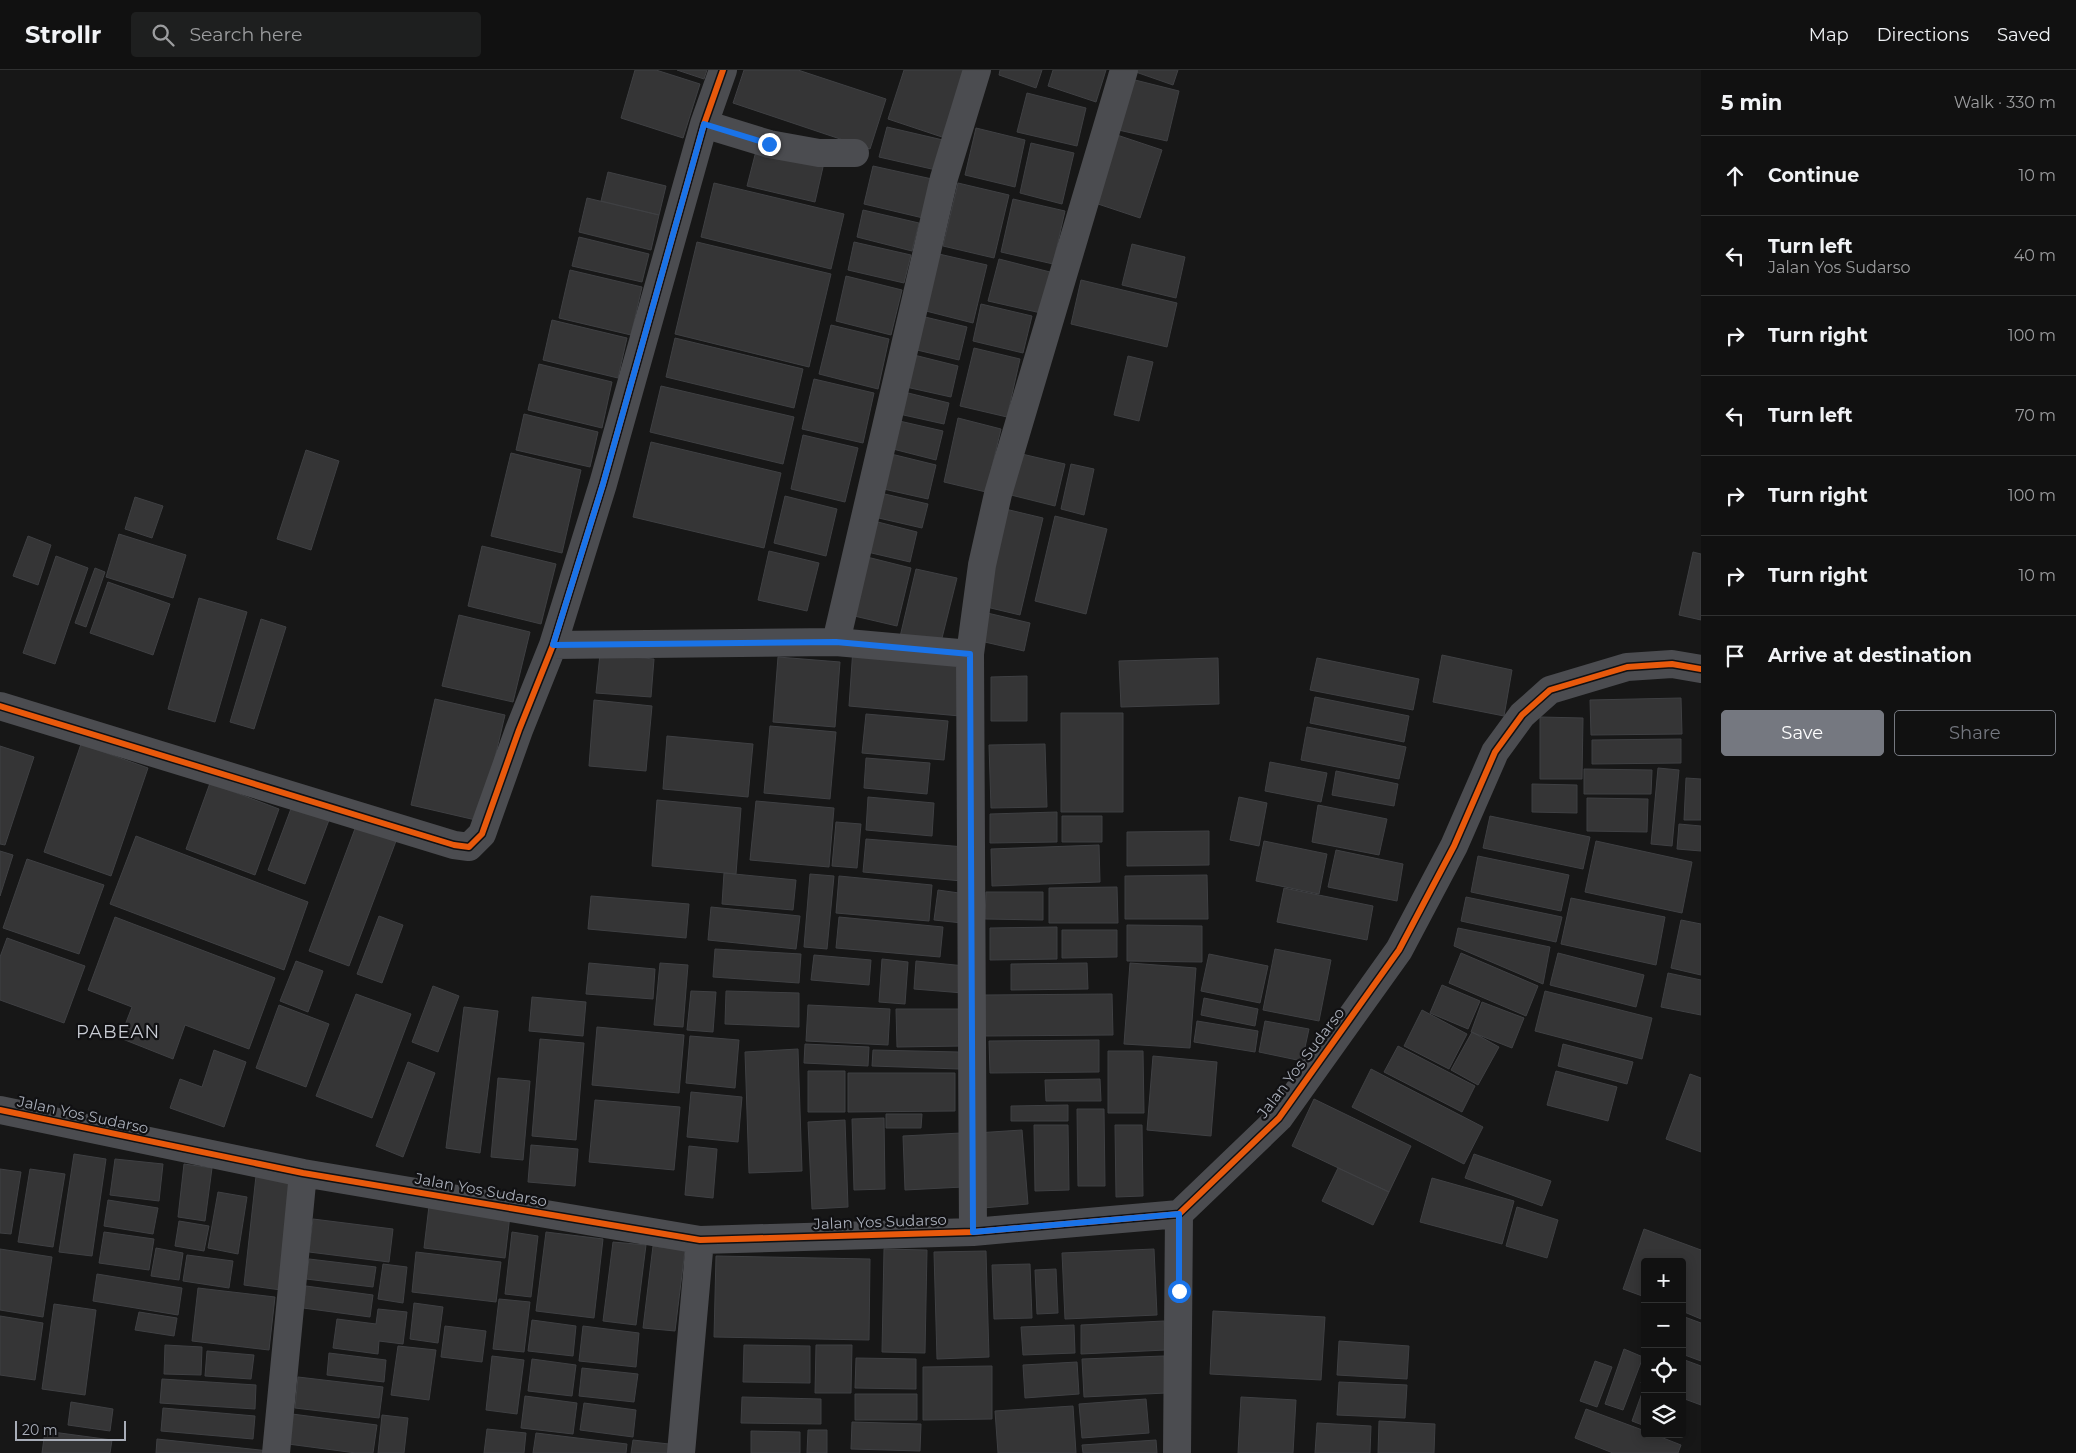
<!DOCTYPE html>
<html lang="en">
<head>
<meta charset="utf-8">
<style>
  :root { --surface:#111; --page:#1e1f1f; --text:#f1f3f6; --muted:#9c9d9f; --line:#303131; --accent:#757880 }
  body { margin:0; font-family:Montserrat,sans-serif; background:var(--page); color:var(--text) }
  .controls { position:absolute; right:15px; bottom:15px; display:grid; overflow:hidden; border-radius:5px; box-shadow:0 2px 12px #0003 }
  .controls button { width:45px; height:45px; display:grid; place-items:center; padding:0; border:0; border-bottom:1px solid var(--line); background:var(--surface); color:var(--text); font:25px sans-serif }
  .scale { position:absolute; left:15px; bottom:12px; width:111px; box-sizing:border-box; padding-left:5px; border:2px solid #a8adb8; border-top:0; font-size:14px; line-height:18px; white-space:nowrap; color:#a8adb8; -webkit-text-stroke:4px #111113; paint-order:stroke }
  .stop { position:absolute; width:15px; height:15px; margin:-11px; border:4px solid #1a73e8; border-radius:50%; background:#fff }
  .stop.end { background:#1a73e8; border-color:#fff; box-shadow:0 1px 5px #0008 }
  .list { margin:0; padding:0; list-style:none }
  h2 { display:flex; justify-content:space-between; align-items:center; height:65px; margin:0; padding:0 20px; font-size:21px }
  h2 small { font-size:16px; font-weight:400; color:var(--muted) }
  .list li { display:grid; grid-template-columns:32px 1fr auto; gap:15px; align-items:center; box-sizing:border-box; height:80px; padding:0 20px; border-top:1px solid var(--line) }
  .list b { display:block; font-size:19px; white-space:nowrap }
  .list p { margin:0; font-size:16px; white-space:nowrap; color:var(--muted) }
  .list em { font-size:16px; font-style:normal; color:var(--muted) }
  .actions { display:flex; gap:10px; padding:15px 20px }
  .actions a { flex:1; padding:11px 0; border:1px solid var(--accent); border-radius:5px; text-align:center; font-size:18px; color:var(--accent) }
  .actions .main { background:var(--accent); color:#fff }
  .icon { flex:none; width:28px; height:28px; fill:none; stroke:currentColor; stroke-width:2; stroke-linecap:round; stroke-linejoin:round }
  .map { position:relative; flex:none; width:1701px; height:1383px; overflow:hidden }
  header { display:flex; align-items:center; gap:30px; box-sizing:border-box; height:70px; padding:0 25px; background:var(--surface); border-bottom:1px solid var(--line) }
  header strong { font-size:24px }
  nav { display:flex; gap:28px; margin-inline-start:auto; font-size:18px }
  .search { width:350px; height:45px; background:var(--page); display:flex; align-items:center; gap:12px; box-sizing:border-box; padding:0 18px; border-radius:5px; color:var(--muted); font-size:19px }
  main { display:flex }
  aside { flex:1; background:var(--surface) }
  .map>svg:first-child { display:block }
  .building { fill:#353536; stroke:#3f4043 }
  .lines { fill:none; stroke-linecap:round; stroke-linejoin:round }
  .minor { stroke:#4b4c50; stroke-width:28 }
  .cycleway-casing { stroke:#111113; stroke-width:9 }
  .cycleway { stroke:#e8590c; stroke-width:6 }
  .route { stroke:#1a73e8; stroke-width:6 }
  .labels { text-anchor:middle; stroke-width:4.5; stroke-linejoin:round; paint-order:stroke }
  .street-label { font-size:15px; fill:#a8adb8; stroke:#111113 }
  .quarter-label { font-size:18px; letter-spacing:1px; fill:#c9ccd4; stroke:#111113 }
</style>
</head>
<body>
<header>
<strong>Strollr</strong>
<div class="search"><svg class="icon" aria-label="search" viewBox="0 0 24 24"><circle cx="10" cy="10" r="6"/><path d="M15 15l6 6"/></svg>Search here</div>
<nav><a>Map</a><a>Directions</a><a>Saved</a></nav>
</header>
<main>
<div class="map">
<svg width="1701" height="1383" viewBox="0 0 1701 1383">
  <rect width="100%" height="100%" fill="#171717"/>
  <path class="building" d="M635 0H656L700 14 683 68 621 48Z
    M677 0H707L704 9Z
    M744 0H798L886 29 870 79 733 33Z
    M904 0H965L942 67 888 49Z
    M1000 0H1042L1036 18 999 5Z
    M1053 0H1106L1096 32 1048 16Z
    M1130 0H1178L1173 15Z
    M1127 8 1179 21 1167 71 1114 59Z
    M1027 23 1086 38 1077 76 1017 62Z
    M887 57 943 70 936 100 879 87Z
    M976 58 1025 70 1015 117 965 105Z
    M1114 64 1162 80 1140 148 1092 132Z
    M1031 73 1074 83 1062 134 1020 123Z
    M756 81 823 97 815 132 747 116Z
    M873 96 932 109 923 148 864 134Z
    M608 102 666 116 659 145 601 131Z
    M714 113 844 144 831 199 701 167Z
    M958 113 1009 125 994 188 943 176Z
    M587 128 659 145 651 180 579 162Z
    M1013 129 1065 141 1053 194 1001 182Z
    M863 140 919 153 912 181 857 167Z
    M579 167 649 184 642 212 572 196Z
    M697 172 831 204 809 297 675 264Z
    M854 172 911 185 904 213 848 200Z
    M1132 174 1185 187 1176 228 1122 215Z
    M939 184 987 195 973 253 926 241Z
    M999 189 1050 202 1041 243 988 231Z
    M570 200 642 217 631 265 559 248Z
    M846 206 902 220 891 265 836 251Z
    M1081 210 1177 233 1167 277 1071 254Z
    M981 234 1032 246 1023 283 973 271Z
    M925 247 967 257 959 290 917 280Z
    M552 250 627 268 618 308 543 290Z
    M831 255 889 269 878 319 819 304Z
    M675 268 803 299 794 338 666 307Z
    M974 278 1020 289 1007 347 960 336Z
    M914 285 958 296 951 327 906 317Z
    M1128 286 1153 292 1139 351 1114 345Z
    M539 294 612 312 602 358 528 340Z
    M814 309 874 323 863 373 802 359Z
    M661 316 794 347 783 394 650 362Z
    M904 322 949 333 944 354 899 344Z
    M524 344 598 362 590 397 516 380Z
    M958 348 1001 359 986 422 944 412Z
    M895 350 943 361 936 390 889 378Z
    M803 365 858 378 845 432 791 419Z
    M651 372 781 403 764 478 633 447Z
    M306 380 339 391 311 480 277 469Z
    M1013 382 1065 394 1055 436 1003 423Z
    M511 383 581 400 562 483 491 466Z
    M887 383 936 395 928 429 879 418Z
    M1071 394 1094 399 1084 445 1061 439Z
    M876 422 928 434 922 458 870 446Z
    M785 426 837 439 826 486 774 473Z
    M135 427 163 436 152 468 125 459Z
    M1001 438 1043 448 1020 545 978 535Z
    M1055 446 1107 459 1086 544 1035 531Z
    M870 450 917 462 910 492 863 481Z
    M119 464 186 485 173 528 106 507Z
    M28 466 51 475 38 515 13 506Z
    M482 476 556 494 541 554 468 536Z
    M769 481 819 493 807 541 758 530Z
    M1693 482 1701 484V550L1679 545Z
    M56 486 88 498 55 594 23 583Z
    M863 486 911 498 897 556 850 545Z
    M95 498 105 502 86 557 75 553Z
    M916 499 957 508 939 580 899 571Z
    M108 512 170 534 153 585 90 563Z
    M199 528 247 542 215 652 168 639Z
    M983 542 1030 553 1024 581 976 570Z
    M459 545 530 562 513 632 442 616Z
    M261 549 286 557 254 659 230 652Z
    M853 578 965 588 960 646 849 636Z
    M600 584 654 589 651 627 596 623Z
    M1442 585 1512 600 1504 646 1433 632Z
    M778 587 840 592 835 657 773 652Z
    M1218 588 1219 634 1121 637 1119 591Z
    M1317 588 1419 609 1413 640 1310 620Z
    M1027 606V651H991V607Z
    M1315 627 1409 646 1404 672 1310 653Z
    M1681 628 1682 664 1591 665 1590 630Z
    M435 629 505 645 480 751 411 735Z
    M594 630 652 636 646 701 589 696Z
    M1061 643H1123V742H1061Z
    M866 644 948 651 944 690 862 683Z
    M1540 647 1583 648 1582 709H1540Z
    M770 656 836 662 830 729 764 723Z
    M1307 657 1406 677 1399 709 1301 690Z
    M667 666 753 674 748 727 663 719Z
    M1681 669V693L1592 694V670Z
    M81 674 148 698 111 806 44 782Z
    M1045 674 1047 737 991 738 989 675Z
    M0 676 34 687 5 775 0 774Z
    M866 688 930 693 927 724 864 718Z
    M1270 692 1327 703 1321 732 1265 721Z
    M1658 698 1679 700 1672 776 1651 774Z
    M1584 699 1652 700 1651 724H1584Z
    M1336 701 1398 714 1394 736 1332 725Z
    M1686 708 1701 709V750H1684Z
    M210 713 279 739 255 805 186 779Z
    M1532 714 1577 715V743L1532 742Z
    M868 727 934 733 932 766 866 760Z
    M1239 727 1267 733 1259 776 1230 770Z
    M1587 728 1648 729 1647 762 1587 761Z
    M657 730 741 738 736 804 652 796Z
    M756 731 834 738 829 797 750 790Z
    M1318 735 1387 749 1379 785 1312 772Z
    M292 736 329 750 305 814 268 800Z
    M1057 742V772L990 773V744Z
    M1062 746H1102V772H1062Z
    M1490 746 1590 767 1583 799 1483 778Z
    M836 752 861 754 857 798 832 796Z
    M1679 754 1701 756V781L1677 779Z
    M356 756 396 771 349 896 309 881Z
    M1209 761V795L1127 796V762Z
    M136 766 308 832 284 900 110 834Z
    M866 769 965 777 962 811 863 802Z
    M1264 771 1327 784 1319 824 1256 811Z
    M1596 771 1692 792 1682 843 1585 822Z
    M1099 775 1100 812 992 816 991 779Z
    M1336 780 1403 794 1397 831 1328 817Z
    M0 781 13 785 0 826Z
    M1478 786 1569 805 1561 841 1471 822Z
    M27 789 104 815 79 884 3 858Z
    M724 803 796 810 793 840 722 834Z
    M810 804 834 806 827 879 804 877Z
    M1207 805 1208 849H1125V806Z
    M839 806 932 815 929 851 836 843Z
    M1117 817 1118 853H1049V818Z
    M1284 818 1373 836 1367 870 1277 852Z
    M938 820 966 824 962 853 934 850Z
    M986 822H1043V850L985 849Z
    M591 826 689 834 686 868 588 859Z
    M1466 827 1562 847 1556 872 1461 851Z
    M1571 828 1665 847 1656 895 1561 874Z
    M711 837 800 846 796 879 708 870Z
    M379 846 403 855 382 913 357 904Z
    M115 847 275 908 249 979 185 955 173 989 120 968 132 937 88 920Z
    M839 847 943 857 940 887 836 878Z
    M1681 850 1701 854V905L1671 898Z
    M1127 855 1202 856V892L1127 891Z
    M1057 857V889L990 890V858Z
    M1458 858 1550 877 1543 914 1454 876Z
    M1062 860H1117V887L1062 888Z
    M7 868 85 896 64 953 0 930V887Z
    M715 879 801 884 799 913 713 907Z
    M1275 879 1331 890 1319 951 1263 940Z
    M1461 883 1538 916 1526 946 1449 913Z
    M1558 883 1644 905 1636 937 1550 915Z
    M1209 884 1268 896 1260 933 1201 921Z
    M814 885 871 890 869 915 811 910Z
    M882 889 908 892 905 934 879 932Z
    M296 891 323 901 308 942 280 931Z
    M916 891 965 896 963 923 914 919Z
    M589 893 655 899 653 929 586 924Z
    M660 893 688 895 683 957 654 955Z
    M1087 893 1088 919 1011 920V894Z
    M1130 893 1196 898 1190 978 1124 974Z
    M1668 903 1701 910V945L1661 937Z
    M1442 915 1480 931 1468 959 1430 943Z
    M433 916 459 926 438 982 412 972Z
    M691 921 716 922 713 962 687 960Z
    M726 921 799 923V957L725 954Z
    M1545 921 1652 948 1642 989 1535 961Z
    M356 924 411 944 372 1048 316 1026Z
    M1112 924 1113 965 985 966V925Z
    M532 927 586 932 583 966 529 961Z
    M1204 928 1258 939 1255 956 1201 945Z
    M1482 932 1524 948 1512 978 1471 962Z
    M279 935 329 954 306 1017 256 998Z
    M808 935 890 939 888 975 806 971Z
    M464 937 498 941 480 1083 446 1078Z
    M896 939H962L963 976 897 977Z
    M1422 940 1467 964 1449 999 1404 976Z
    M1197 951 1258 961 1255 982 1194 972Z
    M1265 951 1309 959 1302 991 1259 982Z
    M597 957 684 965 679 1023 592 1015Z
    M1472 962 1499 977 1478 1015 1451 1000Z
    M690 966 739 970 735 1018 686 1013Z
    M540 969 584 973 576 1070 532 1066Z
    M1099 970V1002L990 1003 989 971Z
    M805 974 869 977 868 996 804 993Z
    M1563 974 1633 992 1627 1014 1558 996Z
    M1398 976 1475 1016 1462 1042 1384 1002Z
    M798 979 802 1101 749 1103 745 982Z
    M214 980 246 992 224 1057 170 1038 180 1009 202 1017Z
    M873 980 959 982V999L872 996Z
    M1108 981H1143L1144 1043H1108Z
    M1153 986 1217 992 1211 1066 1147 1060Z
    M408 992 435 1003 403 1087 376 1076Z
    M1371 999 1483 1057 1464 1094 1352 1037Z
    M808 1001H845V1042H808Z
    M1556 1001 1617 1017 1608 1051 1547 1035Z
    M848 1003H955V1041L848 1042Z
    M1690 1004 1701 1008V1082L1666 1069Z
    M498 1008 530 1011 523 1090 491 1087Z
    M1100 1009 1101 1031H1046L1045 1010Z
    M691 1022 742 1027 738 1072 687 1067Z
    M1314 1029 1411 1076 1389 1122 1292 1076Z
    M595 1030 680 1037 674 1100 589 1092Z
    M1068 1035V1051H1011V1036Z
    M1077 1039H1104L1105 1116H1078Z
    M886 1044H922L921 1058H886Z
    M884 1048 885 1119 854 1120 852 1049Z
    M845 1050 848 1137 812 1139 808 1052Z
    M1034 1055H1068L1069 1120 1035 1121Z
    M1115 1055H1142L1143 1126 1116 1127Z
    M1022 1060 1028 1134 983 1138 976 1063Z
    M961 1063 963 1117 905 1120 903 1066Z
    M531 1075 578 1079 575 1116 528 1112Z
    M689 1076 717 1079 713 1128 685 1125Z
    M74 1084 106 1089 92 1186 59 1182Z
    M1474 1084 1551 1111 1542 1136 1465 1108Z
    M115 1089 163 1094 159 1131 110 1125Z
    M184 1094 212 1098 205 1151 178 1147Z
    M1338 1098 1389 1122 1373 1155 1322 1131Z
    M0 1099 21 1102 11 1164 0 1163Z
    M30 1099 65 1104 53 1177 18 1172Z
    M256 1106 293 1111 281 1220 244 1215Z
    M1432 1108 1514 1131 1502 1174 1420 1152Z
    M218 1122 247 1127 238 1184 208 1178Z
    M108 1130 158 1138 153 1164 104 1156Z
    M429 1136 510 1145 505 1188 424 1178Z
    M1517 1137 1558 1150 1547 1188 1506 1176Z
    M313 1149 393 1159 389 1192 309 1182Z
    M179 1151 209 1156 204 1181 175 1176Z
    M1644 1159 1701 1180V1249L1682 1241V1192H1645V1227L1623 1219Z
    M104 1162 154 1169 149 1200 99 1193Z
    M512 1162 538 1166 531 1227 505 1224Z
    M546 1162 603 1169 594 1248 536 1241Z
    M613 1172 646 1175 636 1255 603 1251Z
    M653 1176 685 1180 675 1261 643 1258Z
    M156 1178 183 1183 179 1210 151 1206Z
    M0 1179 52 1187 43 1247 0 1240Z
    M884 1179 927 1180 925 1283 882 1282Z
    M1154 1179 1157 1245 1065 1249 1062 1183Z
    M986 1181 989 1287 937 1289 934 1182Z
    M416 1182 501 1192 496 1232 412 1222Z
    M187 1185 233 1191 229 1218 183 1211Z
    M716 1186 870 1189 869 1270 714 1267Z
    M309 1189 376 1197 373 1217 306 1209Z
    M383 1194 407 1197 403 1233 378 1229Z
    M1030 1194 1032 1248 994 1249 992 1195Z
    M1056 1199 1058 1243 1037 1244 1035 1200Z
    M97 1204 182 1218 178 1245 93 1231Z
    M306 1216 373 1225 370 1247 303 1238Z
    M198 1218 275 1227 269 1280 192 1271Z
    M499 1229 530 1232 524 1282 493 1279Z
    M414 1233 443 1237 438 1273 410 1269Z
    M54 1234 96 1240 85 1325 42 1319Z
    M378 1239 407 1242 403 1274 379 1271 378 1284 333 1278 337 1249 376 1254Z
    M1213 1241 1325 1247 1321 1310 1210 1304Z
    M139 1242 177 1248 174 1266 135 1260Z
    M0 1246 43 1253 35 1310 0 1305Z
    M1682 1246 1701 1253V1291L1682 1284Z
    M532 1250 576 1256 573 1286 528 1281Z
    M1164 1251 1166 1280 1081 1284V1255Z
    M1074 1255 1075 1283 1023 1285 1021 1257Z
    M445 1256 486 1261 482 1292 441 1287Z
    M583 1256 639 1263 636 1297 579 1291Z
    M1339 1271 1409 1276 1407 1309 1337 1305Z
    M165 1275 202 1277 201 1305 164 1304Z
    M744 1275 810 1276V1313L743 1312Z
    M816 1275H852L851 1323H815Z
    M398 1276 436 1280 429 1330 391 1325Z
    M1624 1279 1643 1287 1623 1340 1605 1334Z
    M207 1281 254 1285 251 1309 205 1306Z
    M329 1283 386 1290 384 1312 327 1305Z
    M492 1286 524 1290 517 1344 486 1340Z
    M1164 1286 1166 1323 1084 1327 1082 1289Z
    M856 1288 916 1289V1319L855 1318Z
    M532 1289 576 1295 572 1326 528 1321Z
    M1682 1289 1701 1296V1335L1682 1328Z
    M1595 1291 1612 1297 1597 1337 1580 1331Z
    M1077 1292 1079 1324 1025 1328 1023 1295Z
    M992 1296V1349L923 1350V1297Z
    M582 1298 638 1304 634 1332 579 1326Z
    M1645 1302V1315L1641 1313Z
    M298 1307 383 1317 379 1348 295 1338Z
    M162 1309 256 1315 255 1339 160 1333Z
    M1339 1312 1407 1315 1405 1348 1337 1345Z
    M1642 1323 1645 1324V1356L1632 1351Z
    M855 1324H917V1350H855Z
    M525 1326 577 1333 573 1364 521 1358Z
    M742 1327 821 1329V1354L741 1353Z
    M1241 1327 1296 1330 1293 1383H1238Z
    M1146 1329 1149 1363 1082 1368 1079 1334Z
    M71 1332 113 1339 110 1361 68 1355Z
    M584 1333 636 1340 633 1367 580 1360Z
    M1073 1336 1076 1383H998L995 1341Z
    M163 1338 255 1346 253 1369 161 1361Z
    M1586 1339 1645 1361V1364H1653L1681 1375 1678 1383H1613L1575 1368Z
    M292 1344 377 1355 373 1383H356L288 1374Z
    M382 1345 408 1348 404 1383H378Z
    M1379 1351 1435 1354 1434 1383H1378Z
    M852 1352 921 1354 920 1381 851 1379Z
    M1317 1353 1371 1356 1370 1383H1315Z
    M487 1359 526 1363 524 1383H484Z
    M808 1360H827V1383H807Z
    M45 1361 112 1370 110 1383H42Z
    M751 1361 800 1362V1383H751Z
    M536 1363 627 1374 626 1383H533Z
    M157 1369 269 1381V1383H156Z
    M633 1370 669 1374 668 1383H631Z
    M1156 1370 1157 1383H1083L1082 1375Z"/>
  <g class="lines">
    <path class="minor" d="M704 54 769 74 819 83H855
      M836 572 944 108 977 0
      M553 575 836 572 970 584 982 495 998 424 1124 0
      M970 584 973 1162
      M0 636 454 775 469 777 482 764 519 660 553 575 603 414 704 54 723 0
      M0 1040 303 1103 700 1170 973 1162 1179 1144 1279 1048 1399 880 1454 776 1495 682 1522 645 1550 620 1627 597 1672 594 1701 599
      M276 1383 303 1103
      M681 1383 700 1170
      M1177 1383 1179 1144"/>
    <defs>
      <path id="cycleway" d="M0 636 454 775 469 777 482 764 519 660 553 575 603 414 704 54 723 0
        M0 1040 303 1103 700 1170 973 1162 1179 1144 1279 1048 1399 880 1454 776 1495 682 1522 645 1550 620 1627 597 1672 594 1701 599"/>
    </defs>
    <use href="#cycleway" class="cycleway-casing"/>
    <use href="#cycleway" class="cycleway"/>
  </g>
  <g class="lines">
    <path class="route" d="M769 74 704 54 603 414 553 575 836 572 970 584 973 1162 1179 1144V1221"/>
  </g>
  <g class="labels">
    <g class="street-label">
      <text transform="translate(1301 993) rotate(-53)" y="5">Jalan Yos Sudarso</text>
      <text transform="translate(83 1045) rotate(12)" y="5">Jalan Yos Sudarso</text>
      <text transform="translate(481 1120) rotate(10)" y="5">Jalan Yos Sudarso</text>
      <text transform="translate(880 1152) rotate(-2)" y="5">Jalan Yos Sudarso</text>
    </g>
    <g class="quarter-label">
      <text x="118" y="968">PABEAN</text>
    </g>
  </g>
</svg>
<div class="controls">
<button>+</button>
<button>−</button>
<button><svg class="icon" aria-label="locate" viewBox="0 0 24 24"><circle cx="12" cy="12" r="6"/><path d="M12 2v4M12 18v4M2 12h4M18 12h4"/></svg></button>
<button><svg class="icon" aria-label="layers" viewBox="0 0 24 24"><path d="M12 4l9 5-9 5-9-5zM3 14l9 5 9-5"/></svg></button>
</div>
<div class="scale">20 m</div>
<div class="stop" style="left:1179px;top:1221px"></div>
<div class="stop end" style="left:769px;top:74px"></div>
</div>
<aside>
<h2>5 min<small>Walk · 330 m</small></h2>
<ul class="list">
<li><svg class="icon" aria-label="ahead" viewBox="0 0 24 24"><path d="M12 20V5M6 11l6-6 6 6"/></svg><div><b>Continue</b></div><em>10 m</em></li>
<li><svg class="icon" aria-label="left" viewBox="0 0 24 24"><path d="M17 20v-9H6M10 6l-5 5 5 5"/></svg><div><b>Turn left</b><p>Jalan Yos Sudarso</p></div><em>40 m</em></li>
<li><svg class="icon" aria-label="right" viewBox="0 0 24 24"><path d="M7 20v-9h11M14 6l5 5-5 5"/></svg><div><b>Turn right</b></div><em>100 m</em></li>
<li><svg class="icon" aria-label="left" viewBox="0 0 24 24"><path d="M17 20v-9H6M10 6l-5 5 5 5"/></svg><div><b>Turn left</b></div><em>70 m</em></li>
<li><svg class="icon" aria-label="right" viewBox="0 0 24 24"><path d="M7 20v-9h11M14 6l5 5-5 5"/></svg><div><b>Turn right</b></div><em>100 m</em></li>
<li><svg class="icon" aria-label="right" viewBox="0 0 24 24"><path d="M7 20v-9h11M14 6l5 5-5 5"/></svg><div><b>Turn right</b></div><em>10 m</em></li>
<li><svg class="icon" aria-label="arrive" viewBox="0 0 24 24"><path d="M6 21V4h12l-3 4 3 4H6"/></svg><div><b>Arrive at destination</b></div></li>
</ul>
<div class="actions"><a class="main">Save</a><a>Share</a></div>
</aside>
</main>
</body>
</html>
